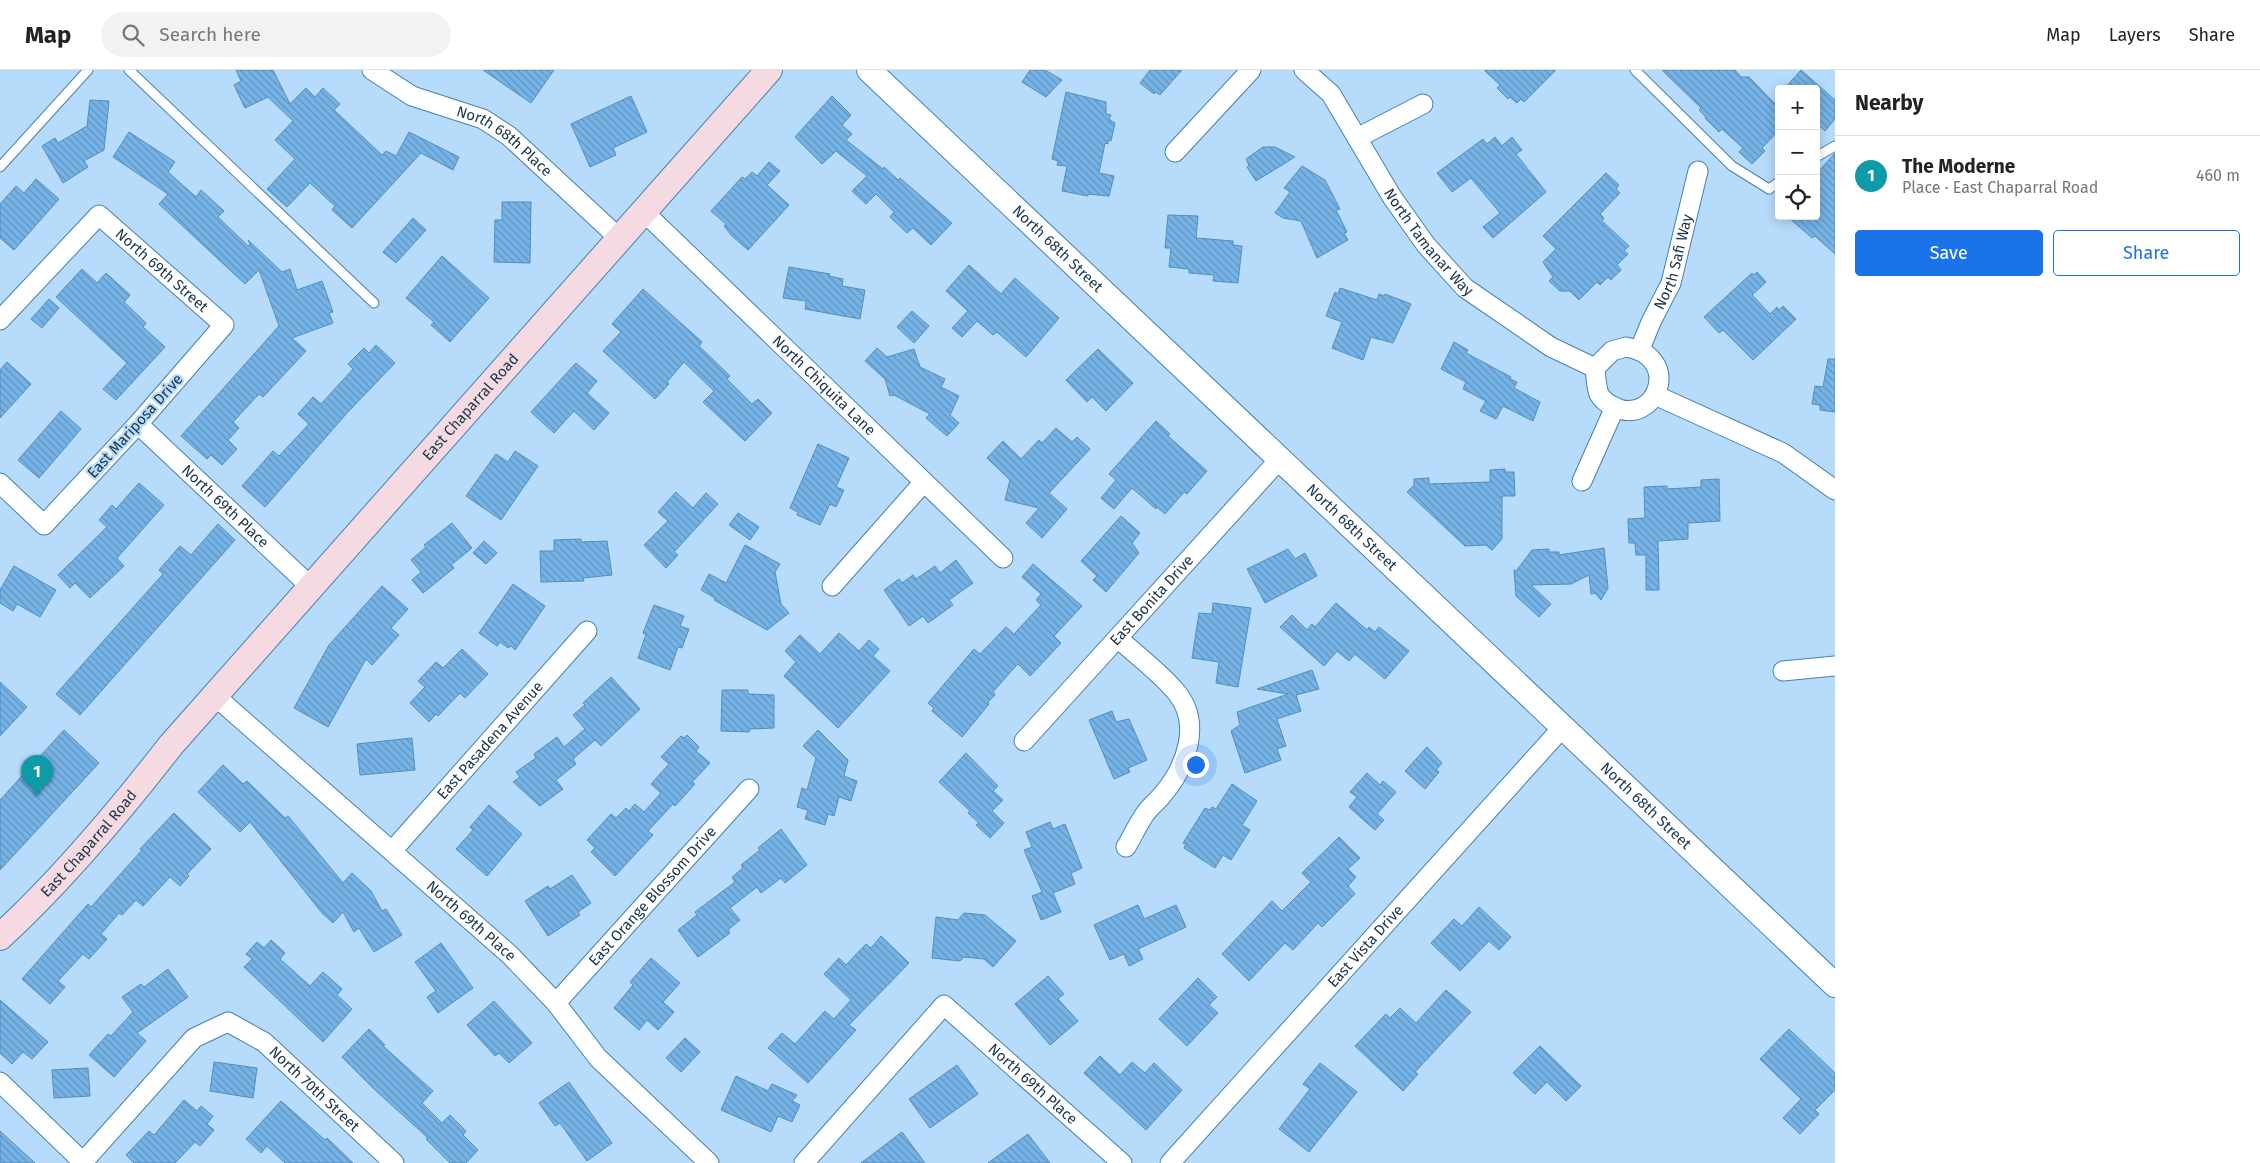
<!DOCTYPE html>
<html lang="en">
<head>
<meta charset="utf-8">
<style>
  :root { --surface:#fff; --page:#f2f2f2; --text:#222; --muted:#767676; --line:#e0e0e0; --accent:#1a73e8 }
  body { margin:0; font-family:"Fira Sans",sans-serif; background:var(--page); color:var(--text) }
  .controls { position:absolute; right:15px; top:15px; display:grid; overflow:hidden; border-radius:5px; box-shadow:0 2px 12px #0003 }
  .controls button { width:45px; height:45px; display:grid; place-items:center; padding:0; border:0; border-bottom:1px solid var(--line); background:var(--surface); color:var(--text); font:25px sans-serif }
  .you { position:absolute; left:1195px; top:694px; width:18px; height:18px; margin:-12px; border:4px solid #fff; border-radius:50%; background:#1a73e8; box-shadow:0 0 0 8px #1a73e833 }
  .badge { display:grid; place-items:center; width:32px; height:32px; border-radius:50%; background:var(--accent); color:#fff; font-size:16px; font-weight:700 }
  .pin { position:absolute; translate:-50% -41px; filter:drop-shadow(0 1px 2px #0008) }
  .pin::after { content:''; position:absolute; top:26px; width:18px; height:15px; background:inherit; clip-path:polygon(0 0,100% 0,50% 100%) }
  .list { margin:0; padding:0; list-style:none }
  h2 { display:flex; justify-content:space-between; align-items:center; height:65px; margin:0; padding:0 20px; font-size:21px }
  h2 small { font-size:16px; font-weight:400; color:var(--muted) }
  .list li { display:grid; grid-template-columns:32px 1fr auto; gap:15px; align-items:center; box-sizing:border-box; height:80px; padding:0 20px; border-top:1px solid var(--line) }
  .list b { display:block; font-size:19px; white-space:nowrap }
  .list p { margin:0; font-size:16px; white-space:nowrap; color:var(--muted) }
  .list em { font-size:16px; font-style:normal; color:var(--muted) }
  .actions { display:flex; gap:10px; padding:15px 20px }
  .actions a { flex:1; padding:11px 0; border:1px solid var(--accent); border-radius:5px; text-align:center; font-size:18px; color:var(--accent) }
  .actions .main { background:var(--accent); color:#fff }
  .icon { flex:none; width:28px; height:28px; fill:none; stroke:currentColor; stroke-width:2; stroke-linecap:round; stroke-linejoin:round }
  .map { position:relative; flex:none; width:1835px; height:1093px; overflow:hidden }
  header { display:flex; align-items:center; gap:30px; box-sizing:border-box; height:70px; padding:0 25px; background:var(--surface); border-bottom:1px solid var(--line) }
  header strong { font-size:24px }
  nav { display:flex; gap:28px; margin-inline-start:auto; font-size:18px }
  .search { width:350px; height:45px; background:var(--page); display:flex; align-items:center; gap:12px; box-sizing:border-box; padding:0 18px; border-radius:28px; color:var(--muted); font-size:19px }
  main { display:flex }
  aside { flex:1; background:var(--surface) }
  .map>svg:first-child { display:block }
  .building { fill:url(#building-back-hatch); stroke:#518ebf }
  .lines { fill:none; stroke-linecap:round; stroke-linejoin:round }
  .service-casing { stroke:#4481b1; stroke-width:11 }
  .minor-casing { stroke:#4481b1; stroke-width:21 }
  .tertiary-casing { stroke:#4481b1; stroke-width:26 }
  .secondary-casing { stroke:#4481b1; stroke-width:28 }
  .service { stroke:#fff; stroke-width:9 }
  .minor { stroke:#fff; stroke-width:19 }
  .tertiary { stroke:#fff; stroke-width:24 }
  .secondary { stroke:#f6dae1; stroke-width:26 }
  .labels { text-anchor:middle; stroke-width:4.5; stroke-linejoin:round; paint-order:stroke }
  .street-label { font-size:15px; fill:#1b3549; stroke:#b6dbfb }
</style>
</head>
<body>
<header>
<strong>Map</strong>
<div class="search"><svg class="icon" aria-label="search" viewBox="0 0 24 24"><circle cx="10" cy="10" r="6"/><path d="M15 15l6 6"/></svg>Search here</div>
<nav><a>Map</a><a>Layers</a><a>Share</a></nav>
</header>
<main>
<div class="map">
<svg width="1835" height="1093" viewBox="0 0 1835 1093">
  <defs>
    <pattern id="building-back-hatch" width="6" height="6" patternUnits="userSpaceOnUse" patternTransform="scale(1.25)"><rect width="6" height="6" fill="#76b4e7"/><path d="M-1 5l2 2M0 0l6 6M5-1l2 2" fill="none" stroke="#6093bd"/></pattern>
  </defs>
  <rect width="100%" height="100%" fill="#b6dbfb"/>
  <path class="building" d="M236 0H273L290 34 306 18 315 27 323 18 340 34 334 40 382 85 386 81 396 86 409 62 459 87 453 100 421 83 352 158 332 140 335 136 310 113 287 137 267 119 295 89 275 70 293 51 268 27 245 38 234 15 241 11Z
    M483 0H554L531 33Z
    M1030 0H1045L1062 10 1046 27 1022 12Z
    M1150 0H1182L1160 25 1156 22 1154 24 1140 13Z
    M1484 0H1556L1524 32 1521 29 1517 33 1510 27 1508 29 1497 18 1500 15Z
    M1662 0H1735L1741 7H1749L1779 38V60L1762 78 1765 81 1752 94 1739 82 1743 78 1722 59 1719 62 1705 48 1706 47 1699 40 1701 38Z
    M1801 0 1835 30V49L1825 61 1816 53V19H1784Z
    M1066 22 1106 32V44L1111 45 1109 49 1115 53 1111 71 1108 70V74L1105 73 1099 103 1114 106 1109 126 1088 124V126L1062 121 1067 96 1057 95 1058 91 1052 89Z
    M631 26 647 62 613 78 616 85 590 97 571 54Z
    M832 26 851 45 842 55 852 64 846 70 883 99 884 97 898 110 900 108 952 153 931 175 913 158 907 163 890 147 894 142 876 124 866 134 852 121 867 106 836 81 822 94 795 67Z
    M90 30 109 31 104 80 84 91 88 97 63 113 42 76 55 68 58 73 87 56Z
    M129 62 175 92 168 102 196 127 201 120 224 141 218 147 248 176 250 174 248 170 282 202 290 199 297 220 322 211 333 242 329 243 333 253 292 268 306 281 263 327 259 324 233 352 239 358 228 370 237 379 222 395 211 385 207 389 181 366 279 256 259 200 245 214 159 134 168 124 113 87Z
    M1495 67 1502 76 1512 67 1522 80 1516 84 1546 122 1493 168 1483 157 1500 143 1471 108 1452 122 1437 103 1483 69 1487 74Z
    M1263 77H1275L1295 87 1256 111 1247 97 1249 95 1246 89Z
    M1835 83V184L1815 166 1812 168 1787 146H1816V127L1819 130V101Z
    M769 92 780 101 767 115 789 135 748 180 731 165 724 156 726 154 711 141 742 107 745 109 752 102 757 106Z
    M1302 96 1325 110 1340 139 1336 140 1347 162 1344 163 1348 170 1317 188 1301 151 1283 148 1275 143 1290 122 1284 118Z
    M1606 103 1619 115 1616 119 1620 123 1600 144 1604 148 1602 151 1629 176 1624 181 1628 184 1617 195 1621 200 1611 210 1608 207 1600 215 1597 212 1579 230 1570 221H1560L1549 211 1553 207 1543 192 1556 179 1543 166Z
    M36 109 59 129 14 180 0 168V134L16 116 24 123Z
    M502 132H531L530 193 494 192 495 150H502Z
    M1168 145 1198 146 1196 168 1233 171V175L1242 176 1238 213 1213 211 1214 205 1189 203V199L1169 197 1171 178H1165Z
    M413 148 426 160 396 193 383 182Z
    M442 186 489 228 450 272 431 255 434 252 406 228Z
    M969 195 1001 224 1015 208 1059 248 1026 287 997 262 993 265 977 251 962 267 952 258 968 241 946 221Z
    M789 197 830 204 829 206 843 209 842 216 865 220 860 249 805 239 806 231 783 228Z
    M82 199 97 213 106 203 130 225 124 232 146 253 143 257 165 277 116 330 103 319 127 293 56 227Z
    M1757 202 1766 212 1752 225 1770 244 1777 237 1779 240 1783 236 1796 249 1753 290 1723 260 1719 263 1704 247 1752 203 1754 205Z
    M1340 218 1377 230 1379 224 1384 226 1385 224 1411 234 1393 273 1371 267 1363 290 1332 278 1342 252 1326 246 1335 222 1338 224Z
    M643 219 702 272 699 276 730 306 727 309 752 334 758 329 772 343 745 371 703 332 714 321 684 292 667 312 669 314 655 329 603 281 621 262 612 254Z
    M49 229 59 238 42 258 31 249Z
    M912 241 929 256 914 273 897 257Z
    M1454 272 1468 280 1466 283 1511 307 1510 309 1517 312 1514 318 1540 332 1533 351 1503 336 1496 349 1480 341 1486 331 1463 319 1466 312 1441 299Z
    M376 275 395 293 347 343 265 437 242 416 273 381 279 386 309 354 298 344 313 327 321 334 353 299 348 294 364 278 369 283Z
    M877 278 887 287 914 279 920 297 945 309 941 317 959 326 950 345 959 353 947 366 926 348 930 344 894 325 890 326 885 309 865 291Z
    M1098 279 1133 313 1106 341 1092 327 1087 332 1066 310Z
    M1828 289H1835V342L1820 340V335L1812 334 1815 316 1823 317Z
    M7 292 31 314 0 348V300Z
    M576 293 597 311 587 323 609 343 594 360 574 341 554 363 531 342Z
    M61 341 81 359 39 408 18 390Z
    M1156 351 1170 364 1168 366 1207 401 1187 424 1184 422 1165 444 1157 437 1156 439 1132 418 1114 439 1101 428 1116 410 1109 404Z
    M1056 358 1072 372 1077 367 1090 379 1049 423 1067 439 1042 468 1026 453 1039 438 1005 430 1010 410 987 388 1003 371 1021 389 1039 370 1042 373Z
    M818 374 849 388 836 417 844 420 836 437 830 434 820 455 797 445 798 442 790 438Z
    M515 381 538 396 501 450 466 426 496 384 508 392Z
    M1505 399V402H1514L1515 426H1502V469L1492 480 1486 475 1465 476 1407 422 1414 415V409L1429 408V414L1490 412V400Z
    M1719 409 1720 451 1688 453V469L1658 471 1659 520H1646V485H1636L1635 473H1629L1628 449 1645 448 1644 417 1667 416V419L1701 417V410Z
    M139 413 164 435 117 488 124 496 90 528 75 513 70 518 58 505 107 457 99 450 112 435 116 439Z
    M676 422 693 438 706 423 718 434 674 482 678 485 666 498 644 475 668 451 658 442Z
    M738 443 759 457 750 470 729 455Z
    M1121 446 1140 463 1132 473 1139 483 1106 522 1093 510 1097 506 1081 491Z
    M452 453 472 478 451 495 454 498 423 523 412 510 421 502 411 490 426 477 424 475Z
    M218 454 235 470 80 645 56 624 163 504 159 500 180 476 191 485Z
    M581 469V472L607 471 612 505 583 508 584 511 541 512 540 481H554V470Z
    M484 471 497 483 486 494 473 483Z
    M745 475 780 494 775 502 781 534 789 543 767 560 714 530 715 528 701 520 709 504 726 513Z
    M1604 478 1608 518 1601 530 1595 523 1591 524 1589 505 1571 514 1531 515 1551 534 1539 547 1516 526 1514 500 1516 501 1532 480 1549 479V482H1559V485Z
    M1288 479 1295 489 1305 483 1317 506 1265 533 1247 499Z
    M956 490 973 513 949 530 953 535 928 553 923 546 909 556 884 520 899 509 902 513 913 505 916 509 935 496 940 503Z
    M1033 494 1082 536 1054 566 1061 573 1030 606 1018 594 1014 598 993 622 995 625 988 632 989 634 962 667 932 641 934 638 928 633 974 579 980 584 1006 557 1014 564 1041 535 1036 530 1041 524 1022 507Z
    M14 496 56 520 40 547 17 534 13 541 0 533V520Z
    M513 514 545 536 515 580 511 576 508 578 500 572 497 576 479 563Z
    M382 516 408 539 391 558 399 565 372 595 366 589 328 657 294 638 329 575Z
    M1213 533 1251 538 1238 617 1216 613 1219 592 1192 588 1199 543 1212 544Z
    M1336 533 1367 560 1369 557 1375 562 1379 557 1409 581 1385 609 1355 584 1349 591 1337 581 1324 596 1280 557 1292 545 1307 560 1312 554 1315 557Z
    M654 535 684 546 680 556 689 559 682 578 678 577 670 600 638 588 646 564 643 563Z
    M839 563 859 581 869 570 879 579 873 586 890 601 838 658 784 606 796 592 785 581 800 565 820 584Z
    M462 579 488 604 465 628 460 623 438 646 436 644 429 652 410 633 425 617 418 611 436 592 443 598Z
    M1312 600 1319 619 1296 625 1301 641 1277 649 1286 676 1277 679 1281 690 1245 703 1231 661 1240 655 1237 642 1288 624 1257 619Z
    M611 607 640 639 601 676 595 670 573 689 576 694 556 710 563 719 540 736 513 712 520 707 516 702 536 688 534 684 557 667 564 677 585 659 573 645 585 635 583 633Z
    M0 612 27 637 0 666Z
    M722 620H748V624L774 625V658L750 659 749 662 721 661Z
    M1112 641 1116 652 1129 649 1147 690 1128 698 1130 702 1114 709 1089 650Z
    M64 660 99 693 0 800V730Z
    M818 660 848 690 844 706 857 711 851 731 839 727 834 746 828 744 825 755 805 749 808 740 797 737 802 718 807 720 816 688 803 676Z
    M687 665 699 677 696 681 710 693 692 712 695 714 675 736 673 734 648 761 653 765 615 806 591 782 595 778 587 770 611 744 616 748 626 738 629 741 635 734 644 742 661 723 651 714 669 694 661 687 681 666 684 668Z
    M412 668 415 700 360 705 357 674Z
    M1427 677 1442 693 1436 700 1439 702 1425 719 1405 701Z
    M966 683 998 716 993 721 1003 730 992 741 1004 753 990 768 976 755 979 753 968 743 970 741 939 712Z
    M223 695 243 714 247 711 285 748 288 746 343 813 352 803 371 821 382 841 386 839 402 865 374 882 359 858 354 862 343 842 333 853 322 843 250 752 240 762 198 722Z
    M1367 703 1380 715 1383 711 1396 722 1377 744 1384 750 1375 760 1349 737 1357 727 1350 722Z
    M1232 714 1257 731 1242 755 1250 760 1231 790 1223 785 1215 798 1184 778 1186 774 1183 773 1205 738 1210 740 1212 737 1216 739Z
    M489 735 522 764 487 806 456 779 473 760 470 757Z
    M174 743 211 779 187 804 189 806 180 816 170 807 143 836 136 830 122 845 119 843 101 864 107 869 89 889 83 884 58 911 65 917 50 934 22 909 88 834 91 837 142 780 140 779Z
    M1050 752 1053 759 1065 754 1082 798 1071 803 1075 814 1053 823 1061 842 1041 850 1032 826 1042 822 1024 780 1032 777 1026 762Z
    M781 759 807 795 785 813 781 808 761 823 757 817 730 838 740 850 728 860 730 863 698 887 678 860 697 845 695 842 735 812 732 807 743 798 741 795 760 780 758 778Z
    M1339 767 1360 788 1348 799 1356 807 1348 816 1355 824 1322 857 1318 853 1293 880 1285 873 1249 911 1222 884 1272 831 1282 841 1311 812 1302 803Z
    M572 805 591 833 578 842 580 845 548 866 525 831 548 816 550 819Z
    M1138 835 1144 849 1176 835 1186 857 1138 879 1143 889 1129 896 1124 884 1110 890 1094 855Z
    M1479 837 1511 867 1499 880 1489 871 1460 901 1431 873 1454 849 1462 856Z
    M964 843 985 845 1016 871 993 897 984 889 964 887 960 891 932 888 936 847 958 850Z
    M881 866 909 893 849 955 856 960 808 1013 768 978 782 963 795 974 825 941 834 949 851 930 824 904 839 888 846 895 866 874 871 878Z
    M271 870 285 883 280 889 310 916 323 902 342 919 337 925 352 939 323 972 244 897 252 889 246 884 257 872 264 878Z
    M441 873 473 918 438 943 427 927 436 921 415 892Z
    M651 888 680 913 663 932 674 942 658 960 647 950 639 960 614 938 633 915 630 912Z
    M168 899 188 927 137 963 146 971 114 1007 89 985 108 964 111 966 133 942 122 927 141 914 144 917Z
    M1048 906 1064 924 1058 929 1078 951 1050 975 1015 934Z
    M1198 908 1217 927 1209 935 1218 943 1187 976 1159 949Z
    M1446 920 1471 942 1415 1002 1418 1004 1403 1021 1355 976 1386 944 1390 948 1400 938 1416 953Z
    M0 930 48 972 32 989 23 982 12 994 0 983Z
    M494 931 532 973 509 993 499 983 495 986 467 955Z
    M369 959 385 975 383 976 433 1021 422 1033 442 1053 450 1045 466 1061 463 1065 478 1080 466 1093H450L426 1069 428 1068 374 1019 342 987Z
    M1789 959 1835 1003V1020L1815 1040 1819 1044 1800 1064 1783 1048 1801 1029 1760 989Z
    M685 968 700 982 681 1002 666 988Z
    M1540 976 1581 1016 1566 1031 1547 1012 1535 1024 1513 1003Z
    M1100 986 1120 1005 1132 992 1145 1003 1154 993 1182 1020 1146 1060 1084 1003Z
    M214 992 257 998 253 1028 210 1021Z
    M1320 993 1357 1022 1309 1082 1279 1059 1310 1019 1303 1014Z
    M957 995 978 1024 930 1058 909 1029Z
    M88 998 90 1026 54 1028 52 1000Z
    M736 1006 768 1021 772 1014 797 1025 792 1031 800 1035 792 1052 778 1046 771 1062 721 1040Z
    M569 1012 612 1073 587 1091 560 1053 555 1056 539 1033Z
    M184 1030 197 1041 201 1036 213 1046 207 1054 214 1060 200 1076 195 1072 175 1093H134L126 1085 149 1061 154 1065Z
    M281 1031 325 1070 327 1068 353 1093H285L267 1076 261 1083 246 1069Z
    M0 1061 35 1093H0Z
    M902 1062 925 1093H861Z
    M1028 1064 1050 1093H988Z"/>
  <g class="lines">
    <defs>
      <path id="service" d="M129 0 374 233
        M1635 0 1732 96 1769 119 1779 112
        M1816 87 1835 76
        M0 97 88 0"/>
      <g id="minor">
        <path id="s1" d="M372 0 412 26 483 49 509 66 620 169"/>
        <path id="s2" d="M1304 0 1331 24 1392 127 1426 175 1465 218 1551 277 1595 298"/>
        <path d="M1357 68 1423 34"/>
        <path d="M1175 82 1251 0"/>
        <path id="s3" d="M644 142 1003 488"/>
        <path id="s4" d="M0 250 99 145 224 255 138 354 44 455 0 413"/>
        <path d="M1626 277C1684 287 1656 357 1614 337 1608 334 1602 330 1599 324 1596 317 1596 306 1595 298L1612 281Z"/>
        <path id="s5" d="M1640 279 1651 252 1671 213 1698 101"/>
        <path d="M1655 325 1783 383 1835 420"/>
        <path id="s6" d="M138 354 312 518"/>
        <path d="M1582 411 1615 337"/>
        <path d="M832 516 923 413"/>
        <path d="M1118 568C1136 585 1161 603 1177 623 1202 654 1186 697 1163 724 1157 732 1148 738 1143 747 1137 756 1132 767 1126 777"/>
        <path d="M1783 601 1835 596"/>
        <path id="s7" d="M215 626 510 885 556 933 598 988 709 1093"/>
        <path id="s8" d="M1024 671 1279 390"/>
        <path id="s9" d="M392 781 587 561"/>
        <path id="s10" d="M556 933 749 719"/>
        <path d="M0 1012 84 1093"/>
        <path id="s11" d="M83 1092 194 968 228 952 264 972 394 1093"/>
        <path id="s12" d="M804 1093 944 935 1122 1093"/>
        <path id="s13" d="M1170 1093 1562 658"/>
      </g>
      <g id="tertiary">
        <path id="s14" d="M869 0 1835 915"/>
      </g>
      <g id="secondary">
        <path id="s15" d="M0 867C63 809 119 742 171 675L769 0"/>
      </g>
    </defs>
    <use href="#service" class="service-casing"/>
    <use href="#minor" class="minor-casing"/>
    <use href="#tertiary" class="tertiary-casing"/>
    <use href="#secondary" class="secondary-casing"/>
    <use href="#service" class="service"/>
    <use href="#minor" class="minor"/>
    <use href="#tertiary" class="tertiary"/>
    <use href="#secondary" class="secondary"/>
  </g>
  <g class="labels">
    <g class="street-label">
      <text dy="5" stroke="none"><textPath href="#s1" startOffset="152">North 68th Place</textPath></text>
      <text dy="5" stroke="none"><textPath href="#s2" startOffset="214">North Tamanar Way</textPath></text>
      <text dy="5" stroke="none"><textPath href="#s14" startOffset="260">North 68th Street</textPath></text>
      <text dy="5" stroke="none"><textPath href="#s5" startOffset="94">North Safi Way</textPath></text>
      <text dy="5" stroke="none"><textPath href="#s4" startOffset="228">North 69th Street</textPath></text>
      <text dy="5" stroke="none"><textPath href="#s3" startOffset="250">North Chiquita Lane</textPath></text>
      <text dy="5" stroke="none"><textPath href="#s15" startOffset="709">East Chaparral Road</textPath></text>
      <text transform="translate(135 356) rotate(-48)" y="5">East Mariposa Drive</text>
      <text dy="5" stroke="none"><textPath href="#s6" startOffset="120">North 69th Place</textPath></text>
      <text dy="5" stroke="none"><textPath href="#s14" startOffset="665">North 68th Street</textPath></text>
      <text dy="5" stroke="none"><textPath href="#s8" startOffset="190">East Bonita Drive</textPath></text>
      <text dy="5" stroke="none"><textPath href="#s9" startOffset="148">East Pasadena Avenue</textPath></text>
      <text dy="5" stroke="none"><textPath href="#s14" startOffset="1070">North 68th Street</textPath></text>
      <text dy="5" stroke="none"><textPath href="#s15" startOffset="129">East Chaparral Road</textPath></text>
      <text dy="5" stroke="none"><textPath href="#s10" startOffset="144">East Orange Blossom Drive</textPath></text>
      <text dy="5" stroke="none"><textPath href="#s7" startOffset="341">North 69th Place</textPath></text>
      <text dy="5" stroke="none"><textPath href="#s13" startOffset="292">East Vista Drive</textPath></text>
      <text dy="5" stroke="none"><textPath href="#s12" startOffset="330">North 69th Place</textPath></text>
      <text dy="5" stroke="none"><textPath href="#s11" startOffset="314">North 70th Street</textPath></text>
    </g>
  </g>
</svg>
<div class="controls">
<button>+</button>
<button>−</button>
<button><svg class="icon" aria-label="locate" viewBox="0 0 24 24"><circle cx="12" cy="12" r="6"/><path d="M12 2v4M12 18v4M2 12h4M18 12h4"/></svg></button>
</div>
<div class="you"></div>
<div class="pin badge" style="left:37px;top:726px;background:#0f9aa8">1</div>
</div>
<aside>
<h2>Nearby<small></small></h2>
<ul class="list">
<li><span class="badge" style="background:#0f9aa8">1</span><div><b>The Moderne</b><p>Place · East Chaparral Road</p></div><em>460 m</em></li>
</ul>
<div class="actions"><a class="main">Save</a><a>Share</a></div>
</aside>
</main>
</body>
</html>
